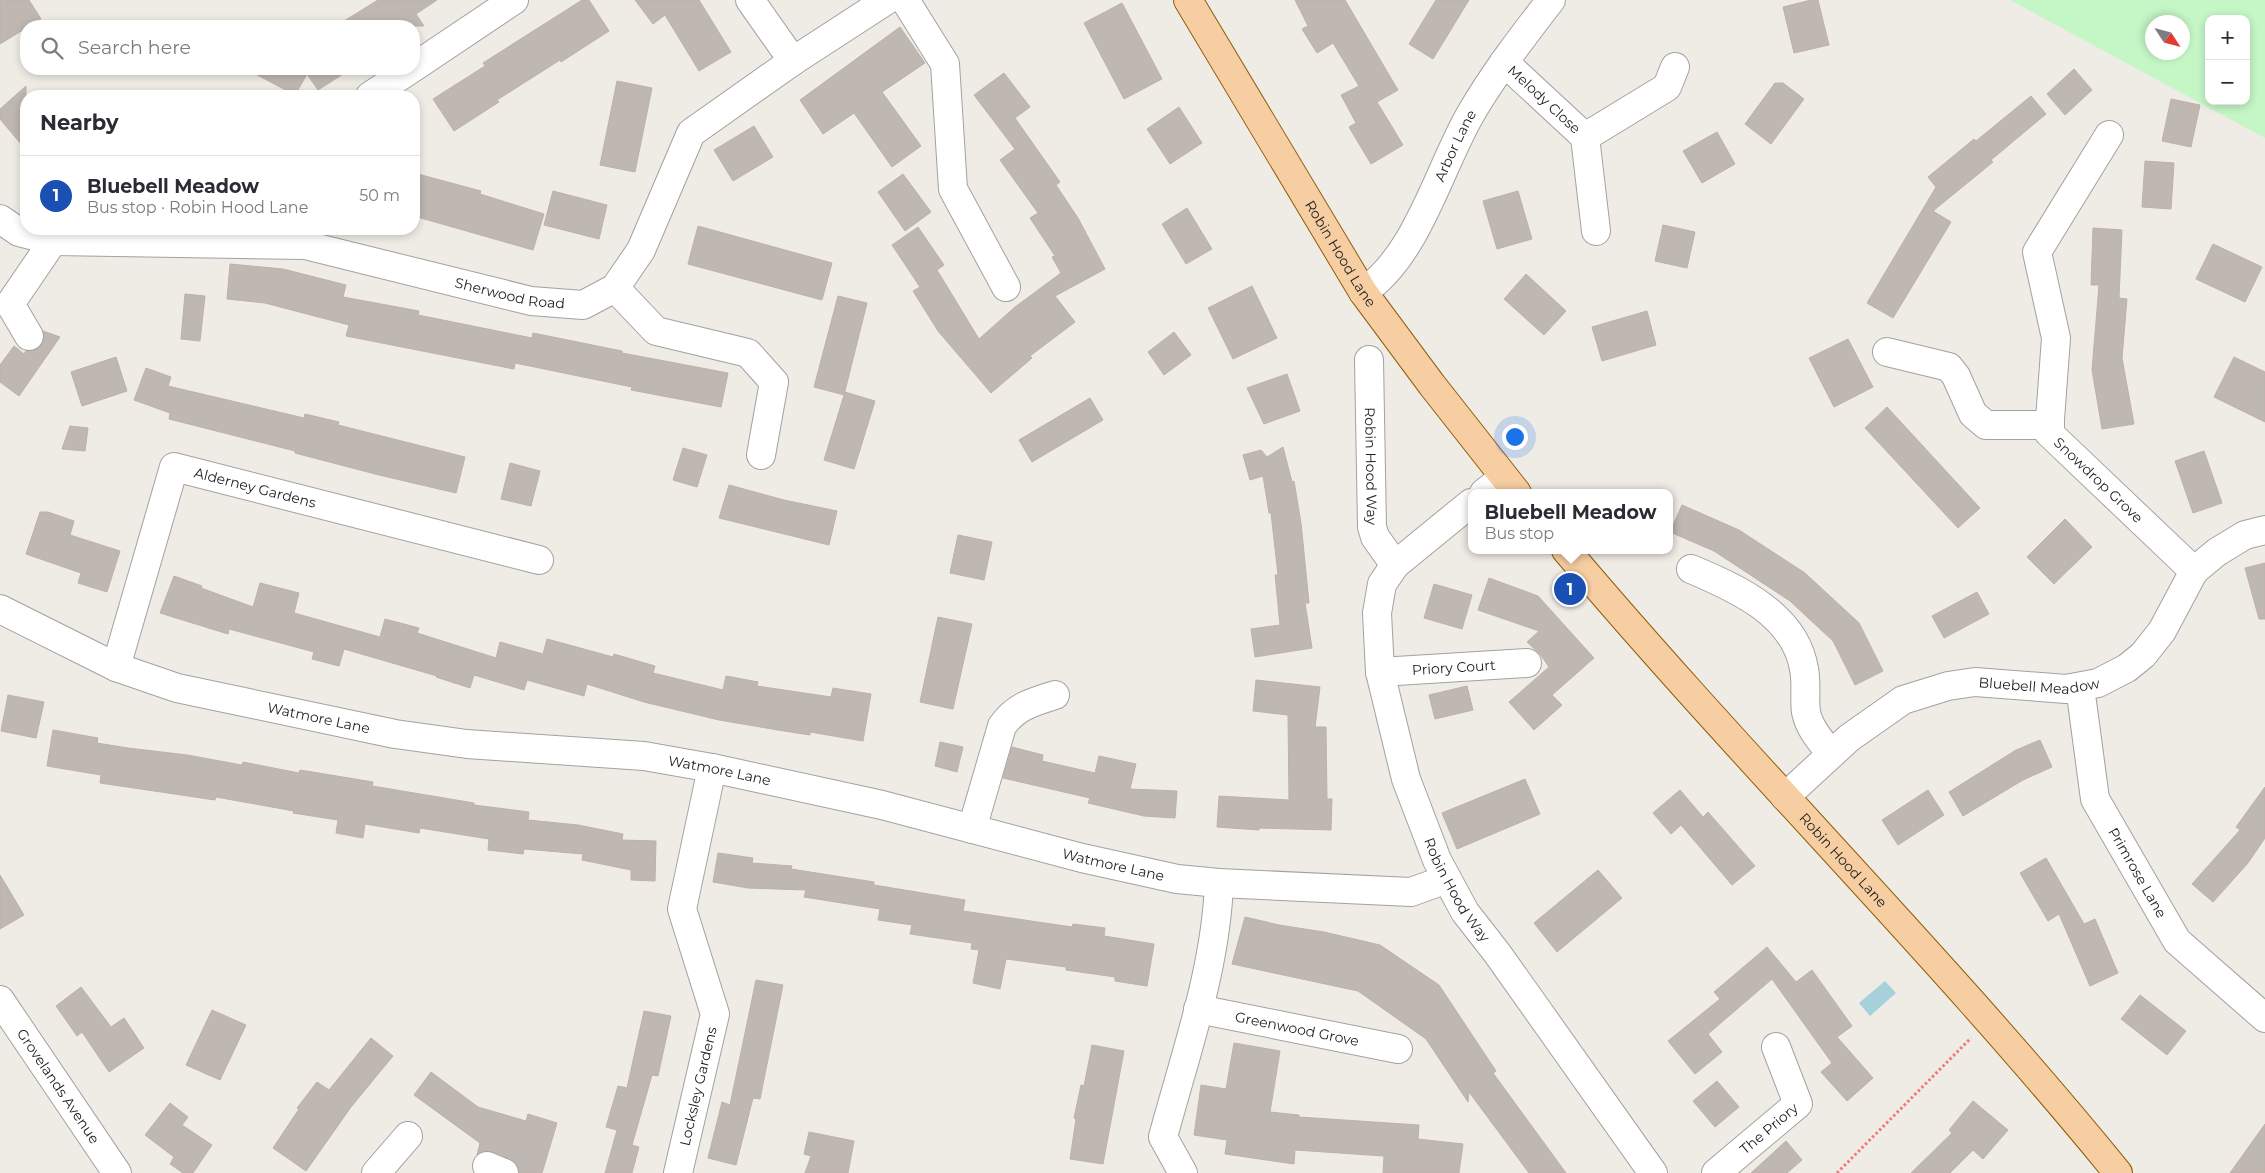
<!DOCTYPE html>
<html lang="en">
<head>
<meta charset="utf-8">
<style>
  :root { --surface:#fff; --page:#f2f2f3; --text:#2b2b33; --muted:#7c7c81; --line:#e1e1e2; --accent:#db2777 }
  body { margin:0; font-family:Montserrat,sans-serif; background:var(--page); color:var(--text) }
  .controls { position:absolute; right:15px; top:15px; display:grid; overflow:hidden; border-radius:10px; box-shadow:0 2px 8px #0003 }
  .controls button { width:45px; height:45px; display:grid; place-items:center; padding:0; border:0; border-bottom:1px solid var(--line); background:var(--surface); color:var(--text); font:25px sans-serif }
  .compass { position:absolute; left:2145px; top:15px; width:45px; height:45px; border-radius:50%; background:var(--surface); box-shadow:0 2px 8px #0003; rotate:126deg }
  .you { position:absolute; left:1514px; top:436px; width:18px; height:18px; margin:-12px; border:4px solid #fff; border-radius:50%; background:#1a73e8; box-shadow:0 0 0 8px #1a73e833 }
  .badge { display:grid; place-items:center; width:32px; height:32px; border-radius:50%; background:var(--accent); color:#fff; font-size:16px; font-weight:700 }
  .pin { position:absolute; translate:-50% -50%; border:2px solid #fff; box-shadow:0 1px 5px #0006 }
  .popup { position:absolute; left:1468px; top:489px; width:205px; height:65px; box-sizing:border-box; display:grid; place-content:center; border-radius:10px; background:var(--surface); filter:drop-shadow(0 1px 4px #0005); font-size:16px; white-space:nowrap; color:var(--muted) }
  .popup b { font-size:19px; color:var(--text) }
  .popup::after { content:''; position:absolute; left:50%; top:100%; margin-left:-10px; border:10px solid transparent; border-top-color:var(--surface) }
  .list { margin:0; padding:0; list-style:none }
  h2 { display:flex; justify-content:space-between; align-items:center; height:65px; margin:0; padding:0 20px; font-size:21px }
  h2 small { font-size:16px; font-weight:400; color:var(--muted) }
  .list li { display:grid; grid-template-columns:32px 1fr auto; gap:15px; align-items:center; box-sizing:border-box; height:80px; padding:0 20px; border-top:1px solid var(--line) }
  .list b { display:block; font-size:19px; white-space:nowrap }
  .list p { margin:0; font-size:16px; white-space:nowrap; color:var(--muted) }
  .list em { font-size:16px; font-style:normal; color:var(--muted) }
  .icon { flex:none; width:28px; height:28px; fill:none; stroke:currentColor; stroke-width:2; stroke-linecap:round; stroke-linejoin:round }
  .map { position:relative; flex:none; width:2265px; height:1173px; overflow:hidden }
  .search { position:absolute; background:var(--surface); box-shadow:0 2px 8px #0003; left:20px; top:20px; width:400px; height:55px; display:flex; align-items:center; gap:12px; box-sizing:border-box; padding:0 18px; border-radius:20px; color:var(--muted); font-size:19px }
  .panel { position:absolute; background:var(--surface); box-shadow:0 2px 8px #0003; left:20px; top:90px; width:400px; height:145px; border-radius:20px }
  .map>svg:first-child { display:block }
  .park { fill:#c4f6c6; fill-rule:evenodd }
  .water { fill:#a7d1da }
  .building { fill:#bfb7b1; stroke:#bfb1a8 }
  .lines { fill:none; stroke-linecap:round; stroke-linejoin:round }
  .minor-casing { stroke:#a2a2a2; stroke-width:30 }
  .major-casing { stroke:#905d08; stroke-width:30 }
  .path { stroke:#f27a72; stroke-width:3; stroke-dasharray:2.5 2.5; stroke-linecap:butt }
  .minor { stroke:#fff; stroke-width:28 }
  .major { stroke:#f7cea2; stroke-width:28 }
  .labels { text-anchor:middle; stroke-width:4.5; stroke-linejoin:round; paint-order:stroke }
  .street-label { font-size:14px; fill:#1e1e1e; stroke:#fff }
</style>
</head>
<body>
<div class="map">
<svg width="2265" height="1173" viewBox="0 0 2265 1173">
  <rect width="100%" height="100%" fill="#efebe5"/>
  <path class="park" d="M2010 0H2265V138ZM2209 19H2246V101H2209ZM2152 22H2182V52H2152Z"/>
  <path class="water" d="M1885 981 1896 993 1870 1016 1859 1003Z"/>
  <path class="building" d="M0 0H29L41 19 0 44Z
    M378 0H437L416 14 424 26H336Z
    M582 0H589L609 31 561 62 560 60 497 100 499 102 454 131 433 99 485 66 483 63Z
    M635 0H699L731 52 699 71 665 15 653 24Z
    M1295 0H1345L1398 90 1377 102 1403 145 1371 164 1349 127 1356 123 1341 95 1359 86 1333 43 1317 53 1302 29 1308 26Z
    M1436 0H1469L1433 59 1409 44Z
    M1811 0H1818L1829 45 1794 53 1783 7Z
    M1122 3 1162 79 1124 99 1084 23Z
    M900 27 925 63 882 92 921 146 892 167 854 113 823 134 800 100Z
    M246 69H351L318 90 307 74 295 95Z
    M2074 69 2092 90 2065 115 2047 94Z
    M1004 73 1030 107 1015 118 1060 182 1056 185 1078 218 1105 269 1055 296 1075 322 1030 356 1032 358 991 393 938 331 913 291 920 287 892 245 918 227 944 265 937 270 979 339 1015 307 1061 273 1052 257 1055 256 1030 218 1038 213 1000 160 1015 149 974 95Z
    M617 81 652 88 635 172 600 165Z
    M1775 83H1783L1804 99 1771 144 1745 124Z
    M26 86V150L0 119V109Z
    M2031 96 2046 114 1991 160 1993 162 1933 211 1951 222 1893 318 1867 303 1936 187 1928 177 1974 139 1976 141Z
    M2171 99 2200 105 2191 147 2162 141Z
    M1179 107 1202 143 1170 164 1147 129Z
    M754 126 773 157 733 181 714 150Z
    M1717 132 1735 164 1702 183 1683 151Z
    M2145 161 2174 163 2171 209 2142 207Z
    M414 173 481 191 480 194 544 214 533 250 414 216Z
    M903 174 931 212 905 231 878 192Z
    M553 191 607 205 599 239 544 225Z
    M1518 191 1532 239 1497 249 1483 201Z
    M1187 208 1212 249 1186 264 1162 224Z
    M1663 225 1695 232 1687 268 1655 261Z
    M698 226 832 263 822 300 688 264Z
    M2093 228 2122 230 2119 298 2127 299 2122 358 2134 424 2102 429 2092 370 2099 285H2091Z
    M2213 244 2262 267 2245 302 2196 279Z
    M230 264 283 269 346 285 343 297 419 311 418 315 532 338 533 333 622 351V353L728 373 721 407 631 390 632 387 515 363 514 369 346 336 349 325 265 303 227 299Z
    M1526 274 1566 311 1544 335 1504 299Z
    M1252 286 1277 338 1233 359 1208 308Z
    M185 294 205 296 200 341 181 339Z
    M838 296 867 303 844 395 814 387Z
    M1647 311 1656 345 1602 361 1592 327Z
    M43 331 60 337 19 396 0 382V365L14 346 24 354 26 351 37 349 43 343Z
    M1174 332 1191 355 1164 375 1148 352Z
    M1848 339 1873 387 1834 407 1809 358Z
    M116 357 127 391 82 406 71 372Z
    M2234 357 2265 372V422L2214 397Z
    M146 368 171 377 168 386 304 418 305 414 339 422 338 425 465 457 456 493 379 475 295 453V451L169 419 170 413 134 400Z
    M1287 374 1300 411 1264 424 1247 388Z
    M845 392 875 401 854 469 824 460Z
    M1090 398 1103 420 1032 462 1019 440Z
    M1887 407 1980 508 1958 528 1865 428Z
    M70 426 88 428 85 451 62 449Z
    M1283 447 1292 482 1294 481 1301 523 1309 603H1305L1312 648 1255 657 1251 629 1280 625 1275 575H1278L1271 513H1269L1263 476 1250 480 1243 455 1261 450 1267 457Z
    M683 448 707 455 697 487 673 480Z
    M2204 451 2222 503 2193 513 2175 461Z
    M510 463 540 471 531 506 501 499Z
    M729 485 784 500 837 511 829 545 719 518Z
    M1682 505 1739 530 1805 573 1859 623 1883 671 1855 685 1833 641 1790 601 1714 551 1670 532Z
    M40 512H48L74 521 70 535 120 551 107 592 78 583 81 573 26 554Z
    M2065 519 2092 547 2054 584 2027 557Z
    M958 535 992 542 984 580 950 573Z
    M2265 563V619H2259L2245 568Z
    M174 576 202 586 201 588 253 607 260 583 299 593 294 613 380 637 385 619 419 628 417 633 496 658 500 642 543 654 547 639 613 657 614 654 655 666 653 673 723 690 726 676 758 682 757 686 831 697 833 688 871 694 863 741 810 732V735L778 730 719 720 644 702 587 684 584 696 527 680 524 690 474 675 470 688 436 677 437 676 344 649 339 666 312 659 314 652 229 629 228 634 160 613Z
    M1489 578 1538 596 1594 658 1552 695 1562 705 1534 730 1509 702 1549 667 1540 654 1527 642 1539 631 1478 610Z
    M1434 584 1472 595 1462 629 1424 618Z
    M1977 592 1989 614 1944 638 1932 616Z
    M938 617 972 624 953 709 920 702Z
    M1256 680 1320 687 1315 727H1326L1327 799H1332L1331 830 1259 828V830L1217 827 1219 796 1289 800 1288 715 1253 711Z
    M1467 686 1473 710 1435 719 1429 695Z
    M8 695 44 702 36 738 1 731Z
    M53 730 98 738 97 743 128 748 187 755 242 765 243 762 299 773 300 770 373 782 372 786 474 803V805L529 812 528 820 578 825 623 834 622 840 656 841 655 881 631 880V870L582 860 583 854 524 849 523 854 488 850 489 839 420 828 419 833 365 824 363 838 336 833 338 820 293 813 294 811 216 797 215 800 100 783 101 775 47 766Z
    M2040 740 2052 767 2023 780 1963 816 1949 792 2016 750Z
    M940 742 963 747 957 772 935 766Z
    M1012 747 1043 755 1042 761 1095 773 1099 756 1136 764 1130 789 1177 791 1175 818 1144 816 1088 803 1090 798 1003 778Z
    M1525 779 1540 814 1457 849 1442 813Z
    M2265 787V838L2248 863 2213 902 2192 884 2240 830 2236 827Z
    M1680 790 1703 817 1708 812 1755 866 1732 885 1681 825 1671 834 1653 813Z
    M1928 790 1944 815 1898 845 1882 820Z
    M718 853 753 858 752 863 792 866 791 869 874 882V885L965 900 963 911 1072 927 1073 924 1105 928 1104 936 1154 944 1147 986 1115 981V977L1066 970V967L1006 959 1000 989 973 983 979 950 971 949 972 943 910 934 912 925 878 920 880 909 804 897 806 890 748 888 713 882Z
    M2046 858 2084 924 2095 919 2118 973 2090 986 2059 914 2048 921 2020 873Z
    M1598 870 1622 898 1557 952 1534 923Z
    M0 875 24 915 0 929Z
    M1245 917 1279 925 1324 932 1380 945 1439 985 1496 1071 1493 1073 1566 1173H1529L1469 1092 1468 1102 1426 1039 1358 991 1232 964Z
    M1767 947 1796 982 1812 970 1852 1026 1837 1037 1873 1078 1847 1101 1821 1072 1832 1063 1772 979 1708 1034 1722 1052 1695 1074 1668 1041 1720 999 1714 992Z
    M756 980 783 985 760 1099 753 1098 736 1165 708 1158 722 1102 730 1105Z
    M81 987 111 1027 124 1018 144 1048 109 1072 82 1032 77 1036 56 1006Z
    M2140 995 2186 1031 2167 1055 2121 1019Z
    M212 1010 246 1025 220 1080 186 1065Z
    M644 1011 671 1016 658 1076 652 1075 632 1145 639 1147 632 1173H605L617 1130 606 1127 618 1086 627 1088Z
    M371 1038 393 1056 351 1107 306 1171 273 1148 299 1109 297 1108 317 1082 329 1090Z
    M1234 1043 1280 1051 1270 1112 1299 1115V1117L1419 1125 1418 1139 1463 1144 1459 1173H1383L1384 1156 1295 1150 1294 1164 1225 1154 1227 1140 1194 1135 1201 1085 1226 1089Z
    M1092 1045 1124 1051 1103 1164 1070 1159 1076 1119 1074 1118 1081 1085 1084 1086Z
    M431 1072 478 1107 526 1121 528 1114 557 1123 542 1173H519L516 1163 493 1152 484 1151 477 1155 480 1143 414 1095Z
    M1717 1081 1739 1107 1715 1127 1693 1101Z
    M1973 1101 2008 1130 1983 1159 1973 1150 1950 1173H1911L1952 1133 1949 1130Z
    M170 1103 188 1117 182 1125 212 1145 193 1173H183L170 1164 174 1157 145 1135Z
    M2265 1124V1173H2230Z
    M809 1132 854 1141 848 1173H805L811 1156 804 1154Z
    M1786 1141 1802 1160 1787 1173H1751Z"/>
  <g class="lines">
    <defs>
      <g id="minor">
        <path d="M750 0 793 61"/>
        <path d="M905 0 945 64 953 189 1006 287"/>
        <path id="s1" d="M1504 62 1585 137 1596 231"/>
        <path d="M414 67 514 0"/>
        <path d="M370 96 411 69"/>
        <path id="s2" d="M2109 135 2037 252 2056 338 2049 433 2194 571"/>
        <path d="M1585 137 1667 87 1675 67"/>
        <path id="s3" d="M0 219 19 232 53 241 305 245 531 301 583 305 615 288 641 250 691 133 793 61 887 0"/>
        <path d="M615 288 656 331 748 353 774 382 761 455"/>
        <path id="s4" d="M1363 292C1417 256 1438 171 1470 115 1493 75 1522 37 1551 0"/>
        <path d="M29 336 10 304 53 241"/>
        <path d="M1887 352 1949 367 1956 376 1973 414 1986 425H2050"/>
        <path id="s5" d="M1369 360 1372 527 1375 537 1395 565"/>
        <path d="M1484 493 1504 477"/>
        <path id="s6" d="M1471 503 1395 565 1382 584 1377 613 1380 672 1406 779 1437 860 1465 912 1497 953 1653 1173"/>
        <path d="M1691 569C1736 588 1795 614 1804 669 1807 683 1804 698 1806 712 1809 728 1821 741 1831 754"/>
        <path id="s7" d="M0 609 116 667 177 688 395 734 467 744 644 756 712 768 882 805 1082 858 1177 879 1219 883 1411 892 1447 879"/>
        <path id="s8" d="M116 667 174 467 539 560"/>
        <path id="s9" d="M1380 672 1527 663"/>
        <path id="s10" d="M2080 687 2095 799 2177 941 2265 1018"/>
        <path id="s11" d="M1785 797 1849 738 1903 700 1948 686 1975 682 2066 689 2098 683 2127 668 2143 655 2162 631 2194 571 2217 552 2245 535 2265 530"/>
        <path d="M972 829 1002 726C1016 706 1033 702 1055 695"/>
        <path id="s12" d="M0 1000 117 1173"/>
        <path id="s13" d="M1198 1009 1398 1049"/>
        <path d="M487 1166 504 1173"/>
        <path d="M376 1173 408 1136"/>
        <path id="s14" d="M678 1173 715 1014 682 909 712 768"/>
        <path d="M1183 1173 1163 1137C1185 1055 1216 969 1219 883"/>
        <path id="s15" d="M1716 1173 1798 1104 1776 1047"/>
      </g>
      <g id="major">
        <path id="s16" d="M1188 0 1363 292 1432 385 1517 493"/>
        <path id="s17" d="M1566 550C1745 762 1943 958 2118 1173"/>
      </g>
    </defs>
    <use href="#minor" class="minor-casing"/>
    <use href="#major" class="major-casing"/>
    <path class="path" d="M1837 1173 1971 1038"/>
    <use href="#minor" class="minor"/>
    <use href="#major" class="major"/>
  </g>
  <g class="labels">
    <g class="street-label">
      <text dy="5" stroke="none"><textPath href="#s1" startOffset="55">Melody Close</textPath></text>
      <text dy="5" stroke="none"><textPath href="#s4" startOffset="175">Arbor Lane</textPath></text>
      <text dy="5" stroke="none"><textPath href="#s16" startOffset="296">Robin Hood Lane</textPath></text>
      <text dy="5" stroke="none"><textPath href="#s3" startOffset="521">Sherwood Road</textPath></text>
      <text dy="5" stroke="none"><textPath href="#s5" startOffset="106">Robin Hood Way</textPath></text>
      <text dy="5" stroke="none"><textPath href="#s2" startOffset="389">Snowdrop Grove</textPath></text>
      <text dy="5" stroke="none"><textPath href="#s8" startOffset="292">Alderney Gardens</textPath></text>
      <text dy="5" stroke="none"><textPath href="#s9" startOffset="74">Priory Court</textPath></text>
      <text dy="5" stroke="none"><textPath href="#s11" startOffset="292">Bluebell Meadow</textPath></text>
      <text dy="5" stroke="none"><textPath href="#s7" startOffset="339">Watmore Lane</textPath></text>
      <text dy="5" stroke="none"><textPath href="#s7" startOffset="744">Watmore Lane</textPath></text>
      <text dy="5" stroke="none"><textPath href="#s17" startOffset="416">Robin Hood Lane</textPath></text>
      <text dy="5" stroke="none"><textPath href="#s7" startOffset="1149">Watmore Lane</textPath></text>
      <text dy="5" stroke="none"><textPath href="#s10" startOffset="198">Primrose Lane</textPath></text>
      <text dy="5" stroke="none"><textPath href="#s6" startOffset="442">Robin Hood Way</textPath></text>
      <text dy="5" stroke="none"><textPath href="#s13" startOffset="101">Greenwood Grove</textPath></text>
      <text dy="5" stroke="none"><textPath href="#s12" startOffset="104">Grovelands Avenue</textPath></text>
      <text dy="5" stroke="none"><textPath href="#s14" startOffset="89">Locksley Gardens</textPath></text>
      <text dy="5" stroke="none"><textPath href="#s15" startOffset="69">The Priory</textPath></text>
    </g>
  </g>
</svg>
<div class="controls">
<button>+</button>
<button>−</button>
</div>
<svg class="compass" viewBox="-18 -18 36 36"><path d="M0-13l5 13h-10z" fill="#e53935"/><path d="M0 13l5-13h-10z" fill="#7c7c81"/></svg>
<div class="you"></div>
<div class="pin badge" style="left:1570px;top:589px;background:#1a4fb4">1</div>
<div class="popup"><b>Bluebell Meadow</b>Bus stop</div>
<div class="search"><svg class="icon" aria-label="search" viewBox="0 0 24 24"><circle cx="10" cy="10" r="6"/><path d="M15 15l6 6"/></svg>Search here</div>
<section class="panel">
<h2>Nearby<small></small></h2>
<ul class="list">
<li><span class="badge" style="background:#1a4fb4">1</span><div><b>Bluebell Meadow</b><p>Bus stop · Robin Hood Lane</p></div><em>50 m</em></li>
</ul>
</section>
</div>
</body>
</html>
